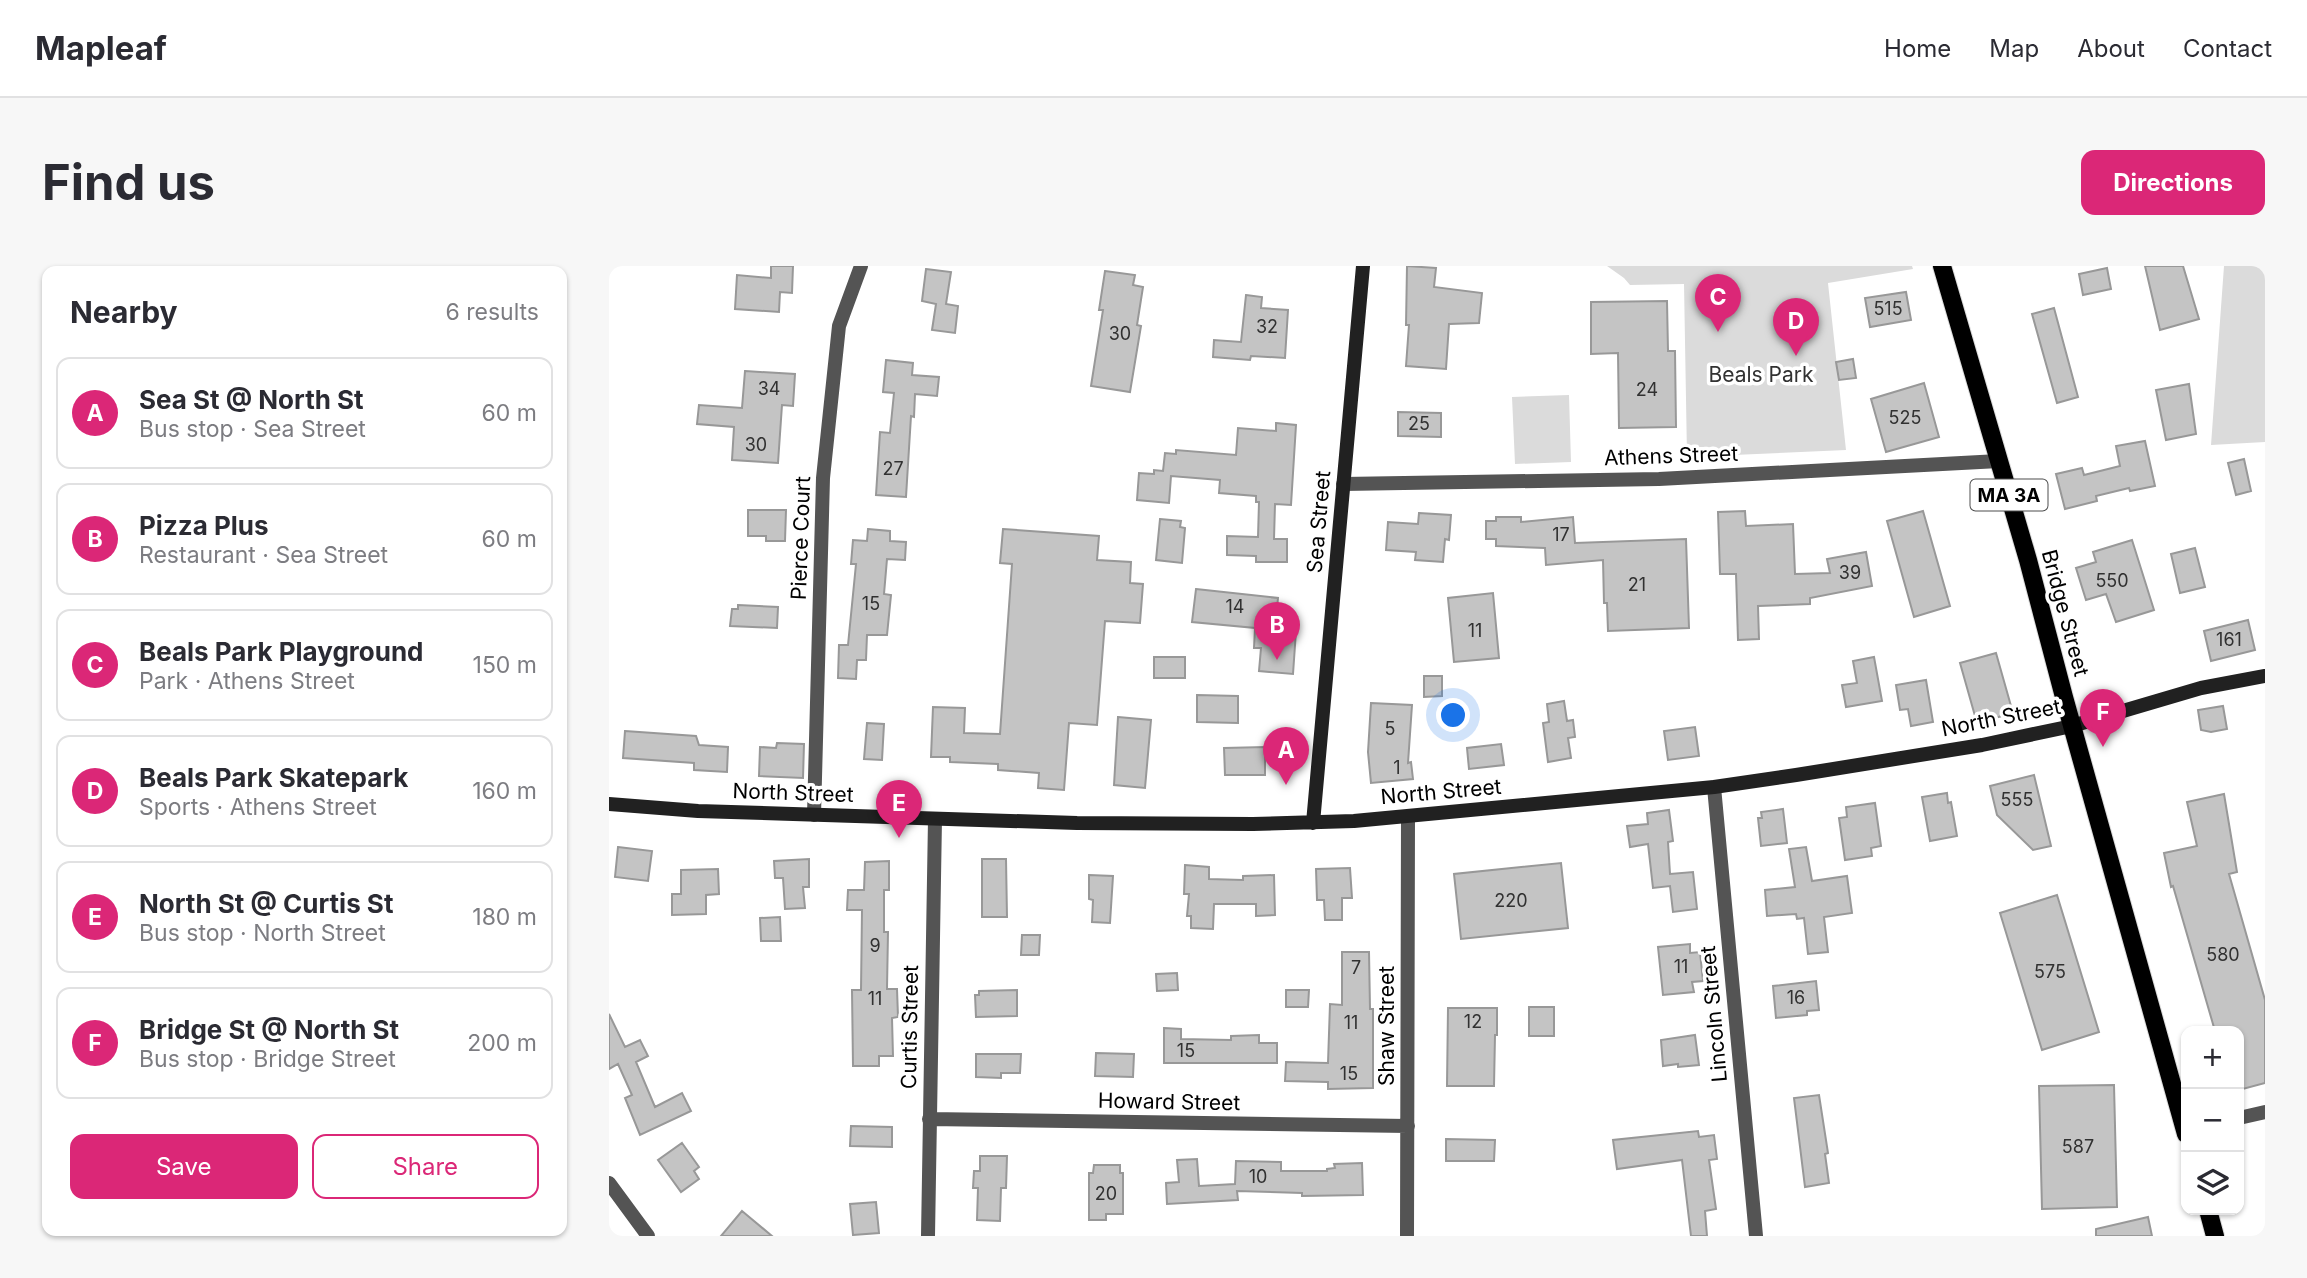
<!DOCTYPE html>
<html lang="en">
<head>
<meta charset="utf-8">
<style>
  :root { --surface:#fff; --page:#f7f7f7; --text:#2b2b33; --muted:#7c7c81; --line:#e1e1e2; --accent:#db2777 }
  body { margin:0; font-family:Inter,sans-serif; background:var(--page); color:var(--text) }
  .controls { position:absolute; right:21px; bottom:21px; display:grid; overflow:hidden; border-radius:14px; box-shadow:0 2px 5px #0004 }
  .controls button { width:63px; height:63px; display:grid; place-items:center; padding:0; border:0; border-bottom:2px solid var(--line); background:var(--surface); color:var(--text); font:35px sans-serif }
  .you { position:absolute; left:845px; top:450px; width:24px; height:24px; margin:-18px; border:5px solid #fff; border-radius:50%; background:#1a73e8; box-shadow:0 0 0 10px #1a73e833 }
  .badge { display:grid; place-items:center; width:46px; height:46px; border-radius:50%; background:var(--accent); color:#fff; font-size:23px; font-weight:700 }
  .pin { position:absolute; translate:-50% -58px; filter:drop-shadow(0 2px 4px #0008) }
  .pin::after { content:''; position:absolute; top:37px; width:24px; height:21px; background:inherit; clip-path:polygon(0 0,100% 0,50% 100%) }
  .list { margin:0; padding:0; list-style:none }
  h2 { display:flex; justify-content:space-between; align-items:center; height:91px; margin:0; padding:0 28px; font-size:30px }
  h2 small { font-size:23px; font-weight:400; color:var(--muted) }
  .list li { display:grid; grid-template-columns:46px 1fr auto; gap:21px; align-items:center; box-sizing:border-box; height:112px; margin:0 14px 14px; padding:0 14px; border:2px solid var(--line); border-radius:14px }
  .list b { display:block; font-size:26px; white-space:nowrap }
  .list p { margin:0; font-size:23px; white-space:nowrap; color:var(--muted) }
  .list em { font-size:23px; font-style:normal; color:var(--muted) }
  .actions { display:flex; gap:14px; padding:21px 28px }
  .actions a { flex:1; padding:16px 0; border:2px solid var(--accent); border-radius:14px; text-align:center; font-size:24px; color:var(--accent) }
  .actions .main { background:var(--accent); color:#fff }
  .icon { flex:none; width:38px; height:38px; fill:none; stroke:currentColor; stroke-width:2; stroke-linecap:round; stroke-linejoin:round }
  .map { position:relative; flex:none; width:1656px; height:970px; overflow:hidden; border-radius:14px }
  header { display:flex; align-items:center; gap:42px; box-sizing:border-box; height:98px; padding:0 35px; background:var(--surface); border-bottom:2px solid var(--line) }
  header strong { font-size:33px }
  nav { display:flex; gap:38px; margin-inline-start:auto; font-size:24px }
  .intro { display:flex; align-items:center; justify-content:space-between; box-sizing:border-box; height:168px; padding:0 42px }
  h1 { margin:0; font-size:49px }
  .button { padding:18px 32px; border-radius:14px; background:var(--accent); color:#fff; font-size:24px; font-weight:700 }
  main { display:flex; gap:42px; padding:0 42px }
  aside { flex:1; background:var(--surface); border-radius:14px; box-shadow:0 2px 5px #0004 }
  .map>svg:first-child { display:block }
  .green { fill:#dbdbdb }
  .building { fill:#c4c4c4; stroke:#989898; stroke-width:2 }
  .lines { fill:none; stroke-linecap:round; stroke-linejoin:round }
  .primary-casing { stroke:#dbdbdb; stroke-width:20 }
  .street { stroke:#545454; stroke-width:14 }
  .secondary { stroke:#212121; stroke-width:14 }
  .primary { stroke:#000; stroke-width:18 }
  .labels { text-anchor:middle; stroke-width:7; stroke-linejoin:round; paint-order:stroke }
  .number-label { font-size:18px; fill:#313131 }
  .shield { fill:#fff; stroke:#4c4c4c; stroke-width:2 }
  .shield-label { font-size:19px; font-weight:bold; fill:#000 }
  .park-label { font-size:21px; fill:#323232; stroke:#fff }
  .street-label { font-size:21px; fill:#000; stroke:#fff }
</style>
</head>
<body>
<header>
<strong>Mapleaf</strong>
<nav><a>Home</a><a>Map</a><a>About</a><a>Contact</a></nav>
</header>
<div class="intro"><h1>Find us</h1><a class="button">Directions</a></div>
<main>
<aside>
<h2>Nearby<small>6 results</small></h2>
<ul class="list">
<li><span class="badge">A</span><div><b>Sea St @ North St</b><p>Bus stop · Sea Street</p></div><em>60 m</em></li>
<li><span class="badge">B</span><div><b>Pizza Plus</b><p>Restaurant · Sea Street</p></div><em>60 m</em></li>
<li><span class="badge">C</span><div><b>Beals Park Playground</b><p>Park · Athens Street</p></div><em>150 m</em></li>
<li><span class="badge">D</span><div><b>Beals Park Skatepark</b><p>Sports · Athens Street</p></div><em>160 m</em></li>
<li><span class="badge">E</span><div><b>North St @ Curtis St</b><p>Bus stop · North Street</p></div><em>180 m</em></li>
<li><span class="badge">F</span><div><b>Bridge St @ North St</b><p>Bus stop · Bridge Street</p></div><em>200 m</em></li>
</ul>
<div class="actions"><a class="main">Save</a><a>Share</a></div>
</aside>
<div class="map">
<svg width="1656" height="970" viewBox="0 0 1656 970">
  <rect width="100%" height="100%" fill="#fff"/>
  <path class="green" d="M998 0H1303L1304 3 1219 17 1237 184 1078 191 1075 18 1021 19 1015 12Z
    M1615 0H1656V176L1602 179Z
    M960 129 962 196 906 198 903 131Z"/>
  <path class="building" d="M162 0H184L183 27 171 26 170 46 126 43 128 9 162 12Z
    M798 0 827 2 825 21 873 27 870 57 840 58 837 103 797 100 800 59H797Z
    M1536 0H1574L1590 53 1551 64Z
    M1498 2 1502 23 1474 29 1470 8Z
    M317 3 342 6 337 38 349 40 346 67 323 64 327 38 313 35Z
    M496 5 526 9 524 19 534 21 528 59 532 60 521 126 482 120 494 44H490Z
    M1297 26 1302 54 1261 61 1256 32Z
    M637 29 653 31 652 42 679 44 676 92 642 90 641 94 604 91 605 74 632 76Z
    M1058 35 1059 85H1066L1067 161 1010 162 1009 87 982 88V36Z
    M1445 42 1469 131 1448 137 1423 48Z
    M1244 93 1247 112 1230 114 1227 96Z
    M277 94 304 97 303 109 330 111 328 130 306 128 305 151 302 150 297 231 267 229 271 166 281 167 285 127 274 126Z
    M136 105 186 108 184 140 173 139 169 197 123 194 125 161 88 158 90 139 133 142Z
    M1315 117 1330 171 1277 186 1262 133Z
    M1580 118 1587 168 1557 174 1547 124Z
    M789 146 832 147V171L789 170Z
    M667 157 687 159 682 239 666 238 665 273H678V296H647V290L618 289V270L649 271 650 236H647V230L610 227 611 214 562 210 560 237 528 234 530 207 545 208V204L554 205 556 187 567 188V184L627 189 629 162 667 165Z
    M1536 175 1546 220 1521 225 1520 222 1487 230 1488 235 1456 243 1447 208 1473 202 1475 209 1511 200 1507 180Z
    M1635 193 1642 225 1627 229 1619 197Z
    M139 244H177L176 275H157V270H139Z
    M1136 245 1137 260 1184 258 1186 308 1221 307 1218 293 1257 286 1263 320 1201 332V338L1149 340 1150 373 1129 374 1127 308H1111L1109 246Z
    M1314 245 1341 340 1305 351 1278 255Z
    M810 247 842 249 840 274 836 273 834 296 806 294 807 286 777 284 779 256 809 258Z
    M887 251H912V256L964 251 966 277 1077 273 1080 362 999 365 998 337H995L994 294 937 299 936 282 887 280V273H877V255H887Z
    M551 253 572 255 571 261 576 262 573 297 547 294Z
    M259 263 281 265V275L297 276 296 294 278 293 275 328 282 329 278 369H258L257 394H248L247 413 229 412 230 379H239L247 298H242L244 274 258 275Z
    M394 263 490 270 488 294 522 296 521 317 534 318 531 357 496 355 488 459 460 457 455 524 429 522 430 507 389 504V498L341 496V491H322L324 441 356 442 355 467 391 468 403 298 391 297Z
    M1523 274 1545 344 1507 356 1497 328 1477 334 1467 302 1487 296 1484 286Z
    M1586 282 1596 321 1571 327 1562 288Z
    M587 323 669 332 666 363 687 365 684 408 650 405 652 382H645L646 362 583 356Z
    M884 327 890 392 845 396 839 332Z
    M129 339 169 341 168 362 121 360 123 343H129Z
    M1639 354 1646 384 1602 395 1595 365Z
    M1387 387 1404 447 1368 457 1351 397Z
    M545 391H576V412H545Z
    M1265 391 1273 435 1237 441 1233 419 1248 417 1244 395Z
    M815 410H833V430L815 431Z
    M1317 414 1324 456 1302 460 1299 443 1291 444 1287 419Z
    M588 429 629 430V457L588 456Z
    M955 435 958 455 964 454 966 471 959 472 962 492 939 496 934 457 940 456 938 438Z
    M762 437 803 439 799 497 802 496 804 513 762 517 759 486Z
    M1614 440 1618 463 1602 466 1592 464 1589 444Z
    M509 451 542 454 536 522 505 519Z
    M258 457 275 458 273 494 255 493Z
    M1086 461 1090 490 1059 494 1055 465Z
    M16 465 87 470 90 479 119 481 118 506 85 504V497L14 492Z
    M168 477 195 478 194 512 150 510 151 481 167 482Z
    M892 478 895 499 860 503 858 482Z
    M656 481V509H616L615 482Z
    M1425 509 1442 580 1424 584 1388 549 1381 520Z
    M1338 527 1339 537 1342 536 1348 570 1321 575 1313 531Z
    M1615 528 1628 606 1620 608 1656 734V817L1630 824V765H1606L1564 620 1562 621 1555 587 1588 580 1578 536Z
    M1266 537 1272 580 1262 582 1263 590 1236 594 1230 552 1238 551 1237 541Z
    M1174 543 1178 577 1152 580 1149 552H1153L1152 546Z
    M1060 544 1064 575 1059 576 1061 608 1084 606 1088 643 1064 646 1061 620 1044 622 1039 578 1021 581 1018 560 1039 558 1038 547Z
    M9 581 43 585 39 615 6 611Z
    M1197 581 1203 615 1238 610 1243 647 1215 651 1219 686 1199 688 1195 652 1188 653 1187 648 1158 650 1156 624 1186 621 1180 583Z
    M200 593V621H194L196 642 176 643 174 612H166L165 595Z
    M373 593H397L398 651H373Z
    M280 595V624H275V666H279L278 723H288L289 751 283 752 284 790H270V800H244L243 724H252L253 644H238L239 624H255L256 596Z
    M952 597 959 662 852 673 845 608Z
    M576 599 600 601V613L634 614V610L665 609 666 649 647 650V638H605L604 663 582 662V650H578L580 628H575Z
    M741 602 743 632H733V654H716L715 634H708L707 603Z
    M109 603 110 628 97 629V648L63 649V628H72V604Z
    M480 609 504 610 501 657 483 656 484 634 480 633Z
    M1448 629 1490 766 1433 784 1391 647Z
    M171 651 172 675H152L151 652Z
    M413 669H431L430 689H412Z
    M1081 678V687L1091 686 1094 715 1083 716 1085 726 1054 729 1049 681Z
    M733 686H760L761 743H764V822L719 823V816L676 815 677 796 719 797 721 738 733 739Z
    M568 707 569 724 548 725 547 708Z
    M1207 715 1210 744 1198 745V749L1167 752 1164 720Z
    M408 724V750L367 751 366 729H370V725Z
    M677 724H700L699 741H677Z
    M920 741H945V770H920Z
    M839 742H888V769H886L885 820H838Z
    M0 748 16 781 31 774 39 790 27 796 46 841 73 827 82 845 31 869 16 832 23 829 9 798 0 803Z
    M555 762 572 763V773L622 774V770L650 769V777H668V797H555Z
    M1086 769 1090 799 1069 801V798L1054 800 1052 774Z
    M487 787 525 788 524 811 486 810Z
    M367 788H412L411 807H392V812L367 811Z
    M1505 819 1508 941 1433 943 1430 820Z
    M1210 829 1219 887 1216 888 1220 917 1196 921 1185 832Z
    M242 860 283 861V881L241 880Z
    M1089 865 1090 871 1105 869 1108 893 1100 894 1107 943 1096 945 1098 970H1082L1073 894 1008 903 1004 874Z
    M837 873 886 874 885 895H837Z
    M73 877 90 901 85 905 90 913 72 926 49 894Z
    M371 890H398L397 922H392L391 955 368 954 369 922H364L365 905H371Z
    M588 893 590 920 626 918 627 895 672 896V905H718V903L726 902 725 898 753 897 754 929 693 930V927L628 925 629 934 558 938 557 917 570 916 568 894Z
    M485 899H511V907H514V948H497V954H480V907H484Z
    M267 936 270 967 244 969 241 938Z
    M133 945 163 970H112Z
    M1539 951 1543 970H1487V963Z"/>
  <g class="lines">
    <defs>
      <path id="primary" d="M1333 0 1419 294 1455 431 1577 868
        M1599 944 1606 970"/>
    </defs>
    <use href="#primary" class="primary-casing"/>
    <path class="street" d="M734 218 1050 213 1390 195
      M1105 521 1147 970
      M205 549 214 212 230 60 252 0
      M1630 852 1656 846
      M320 853 799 860
      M0 917 39 970
      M319 970 326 553
      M798 970 799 551"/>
    <path class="secondary" d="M0 538 89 545 468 557 644 558 745 555 1105 521 1187 509 1373 479 1463 460 1592 422 1656 410
      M704 557 754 0"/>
    <use href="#primary" class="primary"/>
  </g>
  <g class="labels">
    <g class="number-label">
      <text x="1279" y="49">515</text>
      <text x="658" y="67">32</text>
      <text x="511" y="74">30</text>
      <text x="160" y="129">34</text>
      <text x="1038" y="130">24</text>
      <text x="1296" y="158">525</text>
      <text x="810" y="164">25</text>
      <text x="147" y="185">30</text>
      <text x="284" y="209">27</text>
      <text x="952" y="275">17</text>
      <text x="1241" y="313">39</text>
      <text x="1503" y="321">550</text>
      <text x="1028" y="325">21</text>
      <text x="262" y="344">15</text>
      <text x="626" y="347">14</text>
      <text x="866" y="371">11</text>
      <text x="1620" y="380">161</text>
      <text x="781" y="469">5</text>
      <text x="788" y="508">1</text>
      <text x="1408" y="540">555</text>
      <text x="902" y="641">220</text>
      <text x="266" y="686">9</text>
      <text x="1614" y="695">580</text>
      <text x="1072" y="707">11</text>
      <text x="747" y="708">7</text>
      <text x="1441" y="712">575</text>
      <text x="1187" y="738">16</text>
      <text x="266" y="739">11</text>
      <text x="864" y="762">12</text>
      <text x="742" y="763">11</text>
      <text x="577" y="791">15</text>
      <text x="740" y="814">15</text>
      <text x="1469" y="887">587</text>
      <text x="649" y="917">10</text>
      <text x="497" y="934">20</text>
    </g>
    <rect class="shield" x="1361.5" y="213.5" width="77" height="31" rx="5"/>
    <g class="shield-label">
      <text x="1400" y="236">MA 3A</text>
    </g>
    <g class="park-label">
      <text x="1152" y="116">Beals Park</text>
    </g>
    <g class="street-label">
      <text transform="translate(1062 190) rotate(-2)" y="7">Athens Street</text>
      <text transform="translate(710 256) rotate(-85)" y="7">Sea Street</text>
      <text transform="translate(192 272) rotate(-88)" y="7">Pierce Court</text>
      <text transform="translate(1456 347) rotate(75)" y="7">Bridge Street</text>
      <text transform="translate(1392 452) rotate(-11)" y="7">North Street</text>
      <text transform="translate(832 526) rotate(-5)" y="7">North Street</text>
      <text transform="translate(184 527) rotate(2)" y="7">North Street</text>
      <text transform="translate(1105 748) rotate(-95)" y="7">Lincoln Street</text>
      <text transform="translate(778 760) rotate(-90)" y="7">Shaw Street</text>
      <text transform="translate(301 761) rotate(-89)" y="7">Curtis Street</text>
      <text transform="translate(560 836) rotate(1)" y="7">Howard Street</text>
    </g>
  </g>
</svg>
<div class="controls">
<button>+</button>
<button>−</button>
<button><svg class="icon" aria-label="layers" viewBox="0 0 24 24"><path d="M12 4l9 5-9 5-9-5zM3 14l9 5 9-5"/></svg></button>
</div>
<div class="you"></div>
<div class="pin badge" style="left:677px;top:519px">A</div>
<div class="pin badge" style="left:668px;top:394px">B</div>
<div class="pin badge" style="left:1109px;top:66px">C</div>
<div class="pin badge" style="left:1187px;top:90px">D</div>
<div class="pin badge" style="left:290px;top:572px">E</div>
<div class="pin badge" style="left:1494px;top:481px">F</div>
</div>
</main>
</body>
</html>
